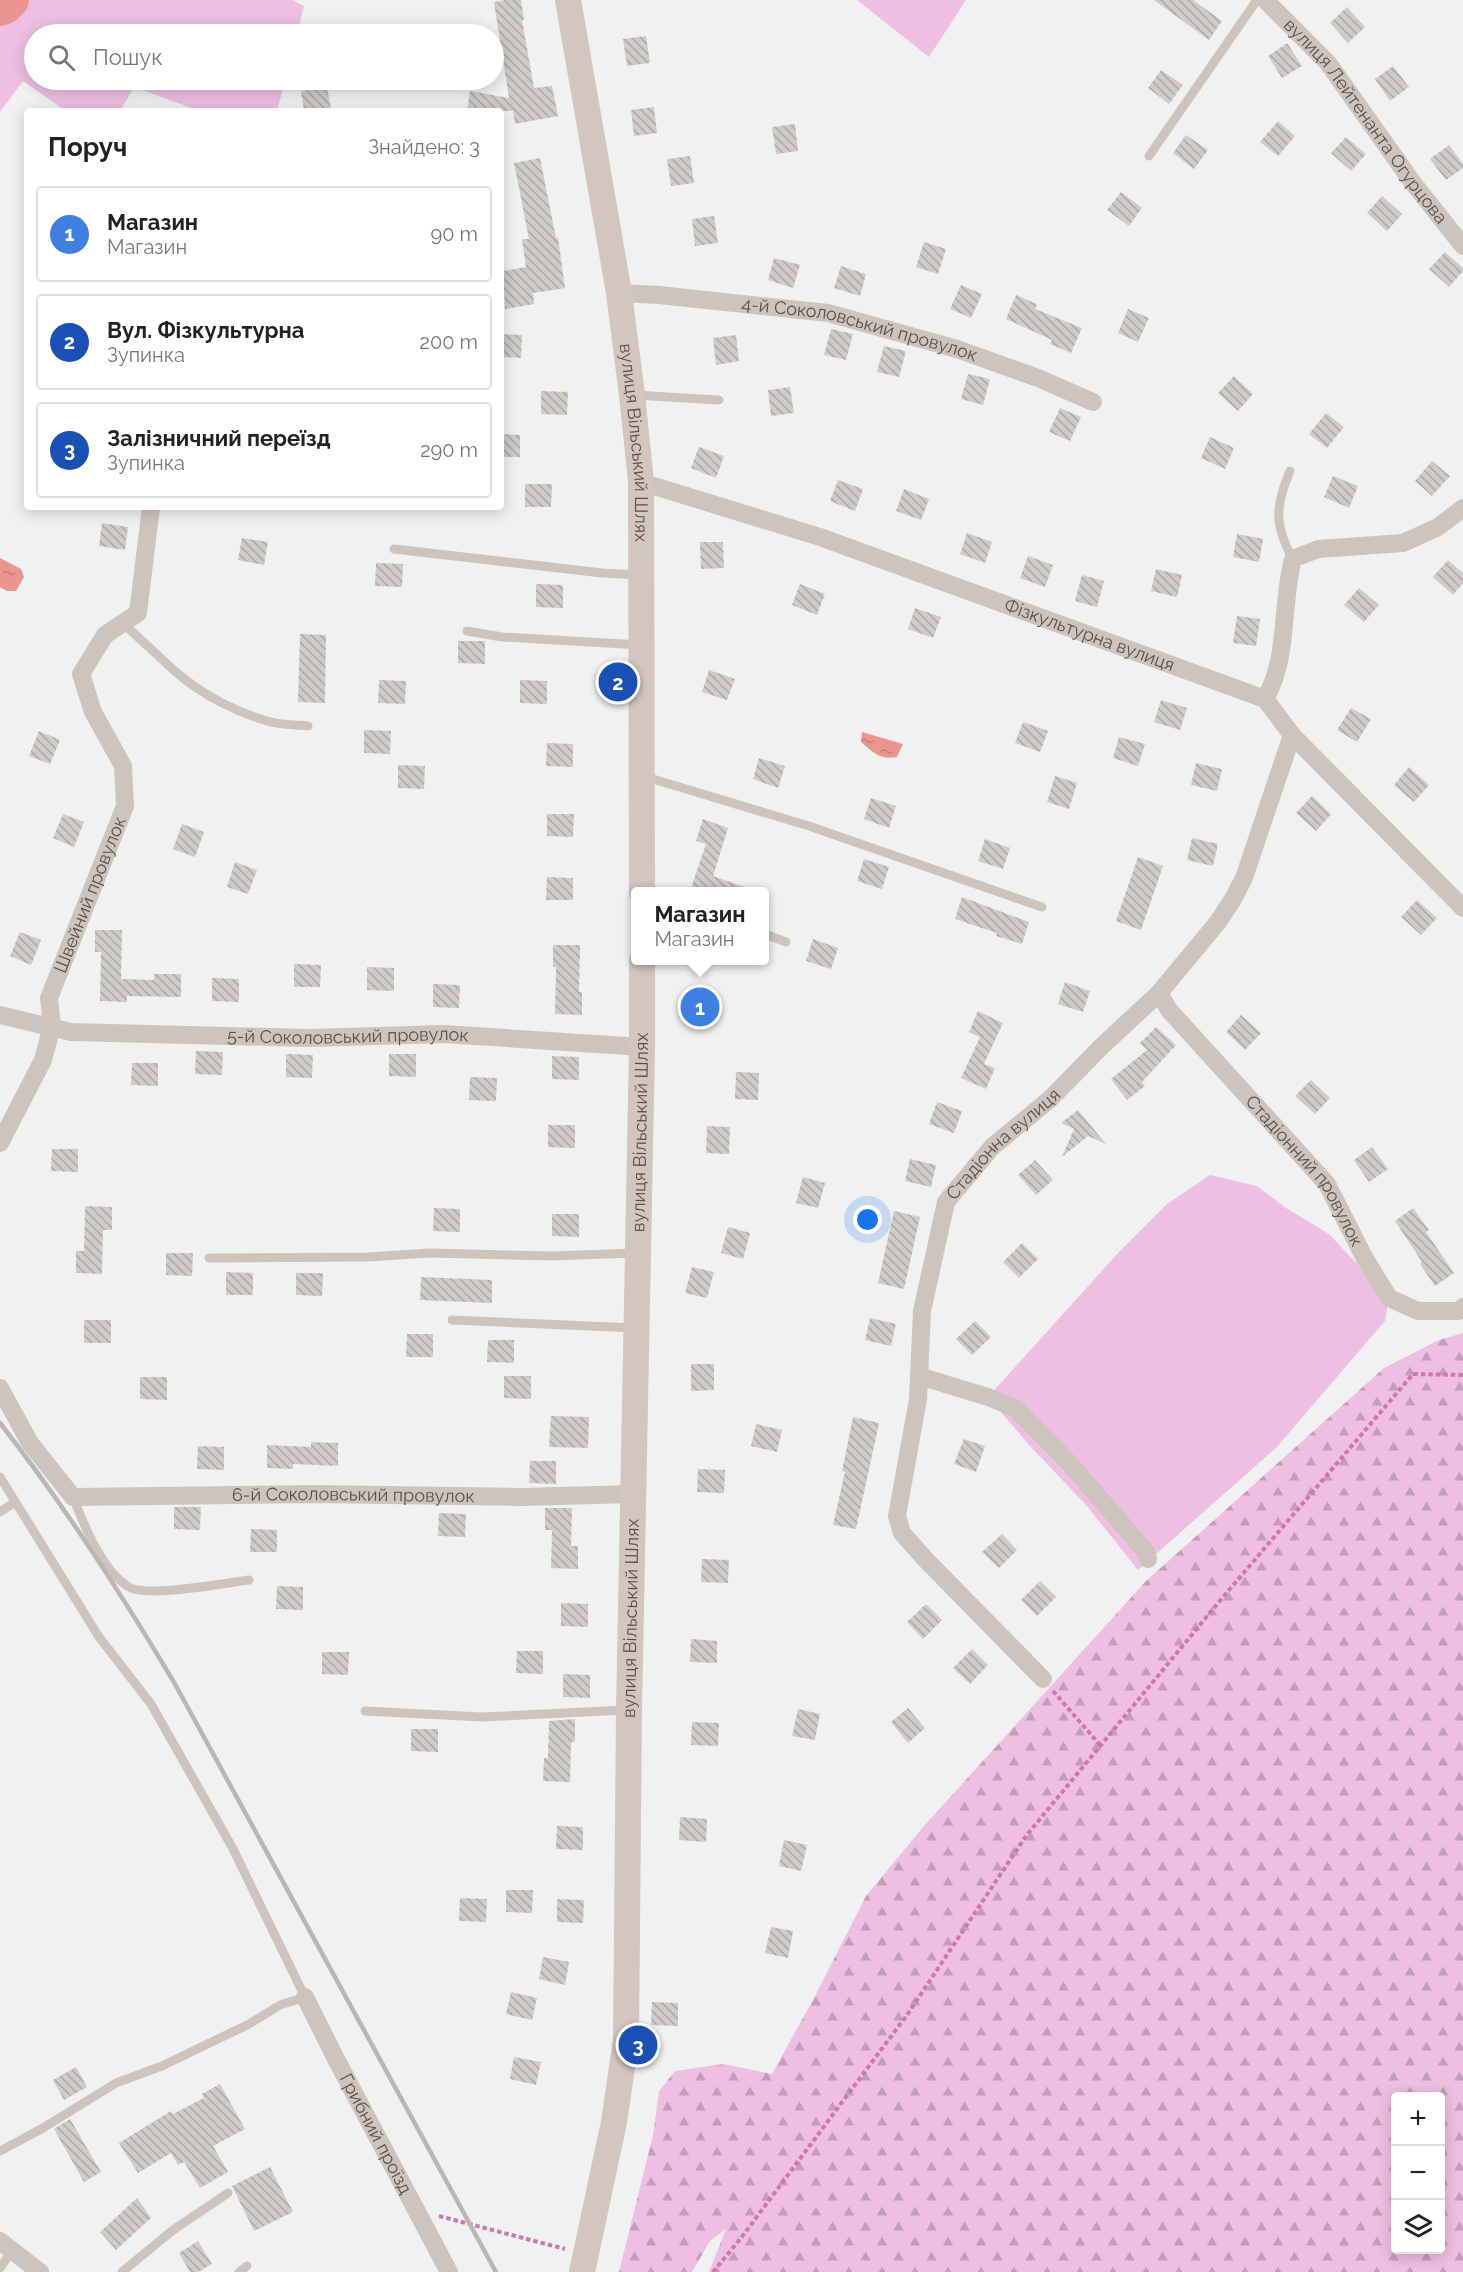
<!DOCTYPE html>
<html lang="uk">
<head>
<meta charset="utf-8">
<style>
  :root { --surface:#fff; --page:#f6f6f6; --text:#222; --muted:#767676; --line:#e0e0e0; --accent:#db2777 }
  body { margin:0; font-family:Raleway,sans-serif; background:var(--page); color:var(--text) }
  .controls { position:absolute; right:18px; bottom:18px; display:grid; overflow:hidden; border-radius:6px; box-shadow:0 3px 15px #0003 }
  .controls button { width:54px; height:54px; display:grid; place-items:center; padding:0; border:0; border-bottom:2px solid var(--line); background:var(--surface); color:var(--text); font:30px sans-serif }
  .you { position:absolute; left:868px; top:1220px; width:21px; height:21px; margin:-15px; border:4px solid #fff; border-radius:50%; background:#1a73e8; box-shadow:0 0 0 9px #1a73e833 }
  .badge { display:grid; place-items:center; width:39px; height:39px; border-radius:50%; background:var(--accent); color:#fff; font-size:20px; font-weight:700 }
  .pin { position:absolute; translate:-50% -50%; border:3px solid #fff; box-shadow:0 2px 6px #0006 }
  .popup { position:absolute; left:631px; top:887px; width:138px; height:78px; box-sizing:border-box; display:grid; place-content:center; border-radius:6px; background:var(--surface); filter:drop-shadow(0 2px 4px #0005); font-size:20px; white-space:nowrap; color:var(--muted) }
  .popup b { font-size:22px; color:var(--text) }
  .popup::after { content:''; position:absolute; left:50%; top:100%; margin-left:-12px; border:12px solid transparent; border-top-color:var(--surface) }
  .list { margin:0; padding:0; list-style:none }
  h2 { display:flex; justify-content:space-between; align-items:center; height:78px; margin:0; padding:0 24px; font-size:26px }
  h2 small { font-size:20px; font-weight:400; color:var(--muted) }
  .list li { display:grid; grid-template-columns:39px 1fr auto; gap:18px; align-items:center; box-sizing:border-box; height:96px; margin:0 12px 12px; padding:0 12px; border:2px solid var(--line); border-radius:6px }
  .list b { display:block; font-size:22px; white-space:nowrap }
  .list p { margin:0; font-size:20px; white-space:nowrap; color:var(--muted) }
  .list em { font-size:20px; font-style:normal; color:var(--muted) }
  .icon { flex:none; width:33px; height:33px; fill:none; stroke:currentColor; stroke-width:2; stroke-linecap:round; stroke-linejoin:round }
  .map { position:relative; flex:none; width:1463px; height:2272px; overflow:hidden }
  .search { position:absolute; background:var(--surface); box-shadow:0 3px 15px #0003; left:24px; top:24px; width:480px; height:66px; display:flex; align-items:center; gap:15px; box-sizing:border-box; padding:0 21px; border-radius:33px; color:var(--muted); font-size:22px }
  .panel { position:absolute; background:var(--surface); box-shadow:0 3px 15px #0003; left:24px; top:108px; width:480px; height:402px; border-radius:6px }
  .map>svg:first-child { display:block }
  .green { fill:#eebfe2 }
  .forest { fill:url(#forest-firs); fill-rule:evenodd }
  .water { fill:url(#water-ripples) }
  .lines { fill:none; stroke-linecap:round; stroke-linejoin:round }
  .river { stroke:#ea958e; stroke-width:36 }
  .building { fill:url(#building-back-hatch) }
  .path { stroke:#cc78ac; stroke-width:4; stroke-dasharray:4.5 3; stroke-linecap:butt }
  .lane { stroke:#cec4be; stroke-width:9 }
  .street { stroke:#cec4be; stroke-width:18 }
  .secondary { stroke:#d3c6be; stroke-width:26 }
  .rail { stroke:#bab6b2; stroke-width:4.5 }
  .labels { text-anchor:middle; stroke-width:4.5; stroke-linejoin:round; paint-order:stroke }
  .street-label { font-size:18px; fill:#5d4f48; stroke:#fff }
</style>
</head>
<body>
<div class="map">
<svg width="1463" height="2272" viewBox="0 0 1463 2272">
  <defs>
    <pattern id="forest-firs" width="22" height="20" patternUnits="userSpaceOnUse" patternTransform="scale(1.5)"><rect width="22" height="20" fill="#eebfe2"/><path d="M5 1l3.5 6h-7zM16 11l3.5 6h-7z" fill="#c49eb9"/></pattern>
    <pattern id="water-ripples" width="26" height="14" patternUnits="userSpaceOnUse" patternTransform="scale(1.5)"><rect width="26" height="14" fill="#ea958e"/><path d="M2 4q2-2 4 0t4 0M15 11q2-2 4 0t4 0" fill="none" stroke="#c17c76"/></pattern>
    <pattern id="building-back-hatch" width="6" height="6" patternUnits="userSpaceOnUse" patternTransform="scale(1.5)"><rect width="6" height="6" fill="#cfcbc7"/><path d="M-1 5l2 2M0 0l6 6M5-1l2 2" fill="none" stroke="#aba7a4"/></pattern>
  </defs>
  <rect width="100%" height="100%" fill="#f0f2f2"/>
  <path class="green" d="M11 0H293L304 6 297 34H34V80H285L277 111H199L134 87 120 111H66L23 81 0 112V8L5 6Z
    M857 0H966L929 57Z
    M1210 1175 1257 1186 1286 1208 1329 1234 1389 1298 1385 1321 1276 1448 1138 1570 1087 1506 1030 1446 988 1397 1118 1253 1167 1204Z"/>
  <path class="forest" d="M1463 1333V2272H709L726 2229 710 2241 692 2272H619L653 2135 659 2091 675 2071 723 2064 772 2074 814 1998 866 1896 924 1826 1146 1581 1384 1368 1439 1340ZM1396 2096H1440V2250H1396Z"/>
  <path class="water" d="M0 558 21 569 24 577 16 591H7L0 587Z
    M862 732 903 744 897 757C881 760 873 753 861 742Z"/>
  <g class="lines">
    <path class="river" d="M0 8 5 6 11 0"/>
  </g>
  <path class="building" d="M505 0H521L524 20H522L534 88 552 86 558 116 515 124 513 111H467L470 91 509 98 494 2Z
    M1154 0H1193L1222 21 1209 40Z
    M1347 7 1365 27 1348 43 1330 23Z
    M646 36 650 63 627 66 623 39Z
    M1287 43 1302 66 1282 78 1268 56Z
    M1393 66 1409 87 1390 101 1375 79Z
    M1161 70 1183 85 1169 104 1148 88Z
    M327 87 331 109 304 111 301 91Z
    M654 107 657 133 634 136 631 110Z
    M1278 121 1295 136 1278 156 1260 142Z
    M795 124 798 151 776 154 772 127Z
    M1186 135 1208 150 1194 169 1173 153Z
    M1346 137 1366 154 1351 171 1331 153Z
    M1449 145 1463 164V168L1446 180 1430 159Z
    M690 156 694 183 671 186 667 159Z
    M540 158 556 238 558 237 565 288 533 293 534 304 505 309 503 271 526 267 522 239H529L514 163Z
    M1121 192 1142 208 1129 226 1107 210Z
    M1382 196 1402 214 1387 231 1367 213Z
    M714 216 718 243 695 246 692 219Z
    M924 242 946 249 938 274 916 267Z
    M1445 252 1463 268V271L1449 287 1429 269Z
    M774 258 800 265 793 288 768 280Z
    M841 266 866 274 860 296 834 288Z
    M961 285 982 294 971 318 950 309Z
    M1016 295 1037 304 1035 309 1082 328 1071 353 1050 344 1052 340 1006 319Z
    M1128 309 1149 318 1138 342 1118 333Z
    M831 329 853 334 846 360 824 355Z
    M501 334 522 335 521 358 501 357Z
    M736 335 739 361 716 365 713 338Z
    M884 346 906 351 899 377 877 372Z
    M968 374 990 379 983 405 961 399Z
    M1234 376 1253 394 1238 411 1218 393Z
    M790 387 794 413 771 416 768 390Z
    M541 391 568 392 567 415 541 414Z
    M1060 408 1081 417 1070 441 1049 432Z
    M1326 413 1344 427 1327 448 1309 434Z
    M501 434 520 435V457H501Z
    M1210 437 1234 448 1225 469 1201 458Z
    M699 447 724 456 716 478 691 468Z
    M1432 461 1450 476 1432 496 1415 481Z
    M1333 476 1358 486 1349 508 1324 497Z
    M838 480 863 489 855 511 830 501Z
    M525 484H552L551 507H525Z
    M904 489 929 499 921 520 896 511Z
    M102 523 128 527 125 550 99 546Z
    M967 533 992 542 985 563 960 554Z
    M1237 534 1263 539 1259 562 1233 557Z
    M242 538 268 542 264 565 238 560Z
    M700 542H723L724 568 701 569Z
    M1028 556 1053 565 1045 587 1020 578Z
    M1448 560 1463 573V583L1453 595 1433 577Z
    M376 563 403 564 402 587 375 586Z
    M1156 569 1182 575 1177 597 1151 591Z
    M1082 575 1104 581 1097 607 1075 601Z
    M536 584 563 585V608L536 607Z
    M800 584 825 594 817 615 792 605Z
    M1359 588 1379 605 1364 622 1344 605Z
    M915 608 941 617 933 638 908 629Z
    M1237 616 1260 619 1256 646 1233 643Z
    M300 634 326 635 325 703 298 702Z
    M458 641H485V664L458 663Z
    M709 670 735 679 727 700 702 692Z
    M379 680 406 681 405 704 378 703Z
    M520 680 547 681V704L520 703Z
    M1161 700 1187 708 1180 730 1154 722Z
    M1351 708 1371 719 1357 742 1337 730Z
    M1023 722 1048 731 1040 752 1015 743Z
    M364 730 391 731 390 754 364 753Z
    M39 731 60 740 50 764 29 756Z
    M1119 737 1145 744 1138 766 1113 758Z
    M547 743 573 744V767L546 766Z
    M759 758 785 766 778 788 753 779Z
    M1196 763 1222 769 1217 791 1191 785Z
    M398 765 425 766 424 789 398 788Z
    M1409 767 1429 785 1414 802 1394 785Z
    M1055 776 1077 783 1069 809 1047 802Z
    M1312 796 1331 814 1316 831 1296 813Z
    M871 798 896 806 889 828 864 819Z
    M63 814 84 822 74 847 53 838Z
    M547 814H574L573 837 547 836Z
    M703 819 728 828 713 876 750 889 749 891H690L706 844 696 841Z
    M182 824 204 832 195 857 173 849Z
    M1192 838 1218 844 1213 866 1187 860Z
    M985 839 1010 848 1003 869 978 861Z
    M1138 857 1163 866 1141 930 1116 921Z
    M864 859 889 867 882 889 857 881Z
    M235 862 257 870 248 894 227 887Z
    M547 877 573 878V900H546Z
    M962 897 1029 922 1022 944 996 936 997 933 955 919Z
    M1417 900 1437 918 1421 935 1401 917Z
    M95 930H122L121 979 154 980V974H181V997L127 996V1002L100 1001 101 952H95Z
    M20 932 41 940 31 965 10 956Z
    M813 939 838 948 831 969 806 961Z
    M553 945H580L579 992H582V1015L555 1014 556 967H553Z
    M294 964 321 965 320 987H294Z
    M367 967 394 968V991L367 990Z
    M212 978 239 979V1002L212 1001Z
    M1065 982 1090 991 1083 1012 1058 1004Z
    M433 984 460 985 459 1008 433 1007Z
    M690 992 712 993 711 1020 688 1019Z
    M978 1011 1003 1023 984 1064 995 1068 986 1089 961 1078 980 1037 969 1032Z
    M1241 1015 1261 1033 1245 1050 1226 1032Z
    M1156 1027 1176 1045 1142 1082 1145 1086 1127 1100 1111 1079 1147 1050 1140 1043Z
    M196 1051 223 1052 222 1075 195 1074Z
    M286 1054 313 1055 312 1078 286 1077Z
    M389 1054H416V1077L389 1076Z
    M552 1056 579 1057V1080L552 1079Z
    M132 1063H158V1086L131 1085Z
    M736 1072 759 1073 758 1100 735 1099Z
    M470 1077 497 1078 496 1101 469 1100Z
    M1311 1080 1330 1098 1315 1114 1295 1096Z
    M937 1102 962 1111 954 1133 929 1124Z
    M1078 1110 1106 1144 1088 1136 1062 1157 1074 1129 1061 1123Z
    M548 1125H575V1148L548 1147Z
    M707 1126 730 1127 729 1154 706 1153Z
    M1372 1147 1388 1169 1369 1182 1354 1160Z
    M52 1149H78V1172L51 1171Z
    M910 1159 936 1165 931 1187 905 1181Z
    M1035 1160 1053 1180 1036 1195 1018 1175Z
    M803 1177 825 1183 818 1208 796 1203Z
    M85 1206 112 1207V1230H103L102 1274 76 1273V1251H84Z
    M434 1208 460 1209V1232L433 1231Z
    M1413 1208 1429 1230 1426 1232 1454 1273 1435 1286 1420 1264 1422 1262 1395 1221Z
    M894 1211 920 1217 904 1289 878 1283Z
    M552 1214H579V1237L552 1236Z
    M728 1227 750 1233 743 1259 721 1253Z
    M1022 1243 1038 1259 1019 1278 1003 1262Z
    M166 1253H193L192 1276 166 1275Z
    M692 1267 714 1272 707 1298 685 1293Z
    M226 1272 253 1273V1295H226Z
    M296 1273H323L322 1296 296 1295Z
    M421 1277 492 1280V1303L420 1300Z
    M870 1318 896 1324 891 1346 865 1340Z
    M84 1320H111V1343H84Z
    M975 1321 991 1337 972 1355 956 1339Z
    M407 1334H433V1357H406Z
    M488 1340H514V1363L487 1362Z
    M691 1364H714V1390L691 1391Z
    M504 1376H531V1399L504 1398Z
    M140 1377H167V1400L140 1399Z
    M551 1416 589 1417 588 1448 549 1447Z
    M853 1417 879 1423 856 1529 833 1525 845 1472 842 1471Z
    M756 1424 782 1430 777 1452 751 1446Z
    M964 1439 985 1446 976 1472 954 1464Z
    M311 1442 338 1443V1466L293 1464V1469L267 1468V1445L311 1447Z
    M198 1446 224 1447V1470L197 1469Z
    M530 1461H556V1484L529 1483Z
    M698 1469 725 1470 724 1493 697 1492Z
    M174 1507H201L200 1530 174 1529Z
    M545 1508H572L571 1546H578V1569L551 1568 552 1530H545Z
    M439 1513 466 1514 465 1537 438 1536Z
    M251 1529 277 1530V1552H250Z
    M1002 1534 1017 1550 999 1568 982 1552Z
    M702 1559 729 1560 728 1583 701 1582Z
    M1040 1581 1056 1597 1037 1616 1021 1600Z
    M277 1586 303 1587V1610L276 1609Z
    M561 1603 588 1604V1627L561 1626Z
    M926 1604 942 1620 923 1639 907 1622Z
    M691 1639 717 1641V1663L690 1662Z
    M972 1649 988 1665 970 1684 953 1668Z
    M517 1651H543V1674L516 1673Z
    M322 1652H349L348 1675 322 1674Z
    M563 1674 590 1675V1698L563 1697Z
    M908 1708 925 1728 908 1743 891 1722Z
    M798 1709 820 1714 815 1740 792 1736Z
    M575 1719V1742H571L570 1782 543 1781 544 1758H548L549 1721Z
    M692 1722 719 1723 718 1746 691 1745Z
    M411 1729H438V1752L411 1751Z
    M680 1817 707 1819 706 1842 679 1840Z
    M557 1826 583 1827V1850L556 1849Z
    M784 1840 807 1845 801 1871 779 1866Z
    M506 1890H533L532 1913 506 1912Z
    M460 1898 487 1899 486 1922 459 1921Z
    M557 1899 584 1900 583 1923 557 1922Z
    M771 1927 793 1931 788 1958 765 1953Z
    M543 1957 569 1962 565 1985 539 1979Z
    M511 1992 537 1998 532 2020 506 2014Z
    M652 2002 678 2003V2026L651 2025Z
    M514 2057 541 2062 536 2085 510 2079Z
    M76 2067 87 2087 64 2100 53 2080Z
    M220 2084 245 2129 213 2146 228 2172 200 2188 184 2162 178 2165 171 2153 138 2173 119 2143 171 2111 173 2114 204 2098 202 2094Z
    M70 2119 101 2172 84 2182 54 2129Z
    M270 2167 293 2212 254 2231 232 2186Z
    M137 2198 151 2218 116 2250 100 2232Z
    M198 2241 212 2264 198 2272H190L179 2253Z"/>
  <g class="lines">
    <path class="path" d="M1053 1691 1100 1745
      M439 2216 565 2249
      M713 2272 741 2238 907 2015 1026 1836 1218 1603 1413 1374 1463 1375"/>
    <path class="lane" d="M1149 156 1257 0
      M634 395 719 400
      M1290 471C1275 506 1274 526 1293 559
      M394 549 602 573 640 575
      M122 623C141 639 158 656 177 673 203 695 237 713 271 722 282 725 296 725 308 726
      M467 631 502 637 641 645
      M643 776 809 826 1042 907
      M765 934 786 942
      M209 1258 368 1257 430 1253 552 1256 635 1253
      M452 1320 635 1328
      M0 1477 99 1637 151 1704 232 1847 305 1997 280 2005 249 2024 162 2066 116 2083 43 2128 0 2151
      M73 1497C84 1525 102 1571 129 1587 146 1598 226 1583 249 1580
      M0 1512 15 1502
      M365 1711 482 1717 626 1710
      M0 2268 12 2251
      M122 2272 173 2230 228 2193
      M239 2272 247 2266"/>
    <g class="street">
      <path id="s1" d="M1265 0 1328 63 1413 183 1463 246"/>
      <path id="s2" d="M619 293 659 295 828 313 957 349 1038 378 1093 402"/>
      <path id="s3" d="M641 482 820 537 1265 699 1292 735 1463 908"/>
      <path d="M1265 699C1289 658 1281 604 1293 559L1318 549 1403 543 1438 527 1463 508"/>
      <path id="s4" d="M1159 993 1169 1010 1327 1184 1364 1257 1389 1298 1418 1311H1459L1463 1307"/>
      <path id="s5" d="M0 1015 71 1032 309 1038 444 1034 642 1047"/>
      <path id="s6" d="M0 1143 43 1060 52 1026 49 998 125 806 123 766 93 712 81 674 105 635 138 613 151 507"/>
      <path d="M919 1376 988 1397 1015 1408 1071 1465 1146 1552 1148 1559"/>
      <path id="s7" d="M0 1388 30 1443 73 1497 316 1494 521 1497 633 1494"/>
      <path id="s8" d="M1043 1679 926 1560 902 1533 897 1516 918 1399 922 1311 946 1202 992 1147 1050 1099 1102 1046 1159 993 1218 922 1233 899 1244 878 1292 735"/>
      <path id="s9" d="M305 1997 336 2059 449 2272"/>
      <path d="M0 2241 40 2272"/>
    </g>
    <g class="secondary">
      <path id="s10" d="M568 0 619 293 632 395 641 482 642 892"/>
      <path id="s11" d="M582 2272 614 2122 626 2040 629 1710 642 1047V960"/>
    </g>
    <path class="rail" d="M0 1423C65 1506 121 1593 175 1684L496 2272"/>
  </g>
  <g class="labels">
    <g class="street-label">
      <text dy="6" stroke="none"><textPath href="#s1" startOffset="158">вулиця Лейтенанта Огурцова</textPath></text>
      <text dy="6" stroke="none"><textPath href="#s2" startOffset="244">4-й Соколовський провулок</textPath></text>
      <text dy="6" stroke="none"><textPath href="#s10" startOffset="448">вулиця Вільський Шлях</textPath></text>
      <text dy="6" stroke="none"><textPath href="#s3" startOffset="474">Фізкультурна вулиця</textPath></text>
      <text dy="6" stroke="none"><textPath href="#s6" startOffset="268">Швейний провулок</textPath></text>
      <text dy="6" stroke="none"><textPath href="#s5" startOffset="350">5-й Соколовський провулок</textPath></text>
      <text dy="6" stroke="none"><textPath href="#s11" startOffset="1144">вулиця Вільський Шлях</textPath></text>
      <text dy="6" stroke="none"><textPath href="#s8" startOffset="621">Стадіонна вулиця</textPath></text>
      <text dy="6" stroke="none"><textPath href="#s4" startOffset="231">Стадіонний провулок</textPath></text>
      <text dy="6" stroke="none"><textPath href="#s7" startOffset="412">6-й Соколовський провулок</textPath></text>
      <text dy="6" stroke="none"><textPath href="#s11" startOffset="658">вулиця Вільський Шлях</textPath></text>
      <text dy="6" stroke="none"><textPath href="#s9" startOffset="154">Грибний проїзд</textPath></text>
    </g>
  </g>
</svg>
<div class="controls">
<button>+</button>
<button>−</button>
<button><svg class="icon" aria-label="layers" viewBox="0 0 24 24"><path d="M12 4l9 5-9 5-9-5zM3 14l9 5 9-5"/></svg></button>
</div>
<div class="you"></div>
<div class="pin badge" style="left:700px;top:1007px;background:#3f7fe0">1</div>
<div class="popup"><b>Магазин</b>Магазин</div>
<div class="pin badge" style="left:618px;top:682px;background:#1a4fb4">2</div>
<div class="pin badge" style="left:638px;top:2045px;background:#1a4fb4">3</div>
<div class="search"><svg class="icon" aria-label="search" viewBox="0 0 24 24"><circle cx="10" cy="10" r="6"/><path d="M15 15l6 6"/></svg>Пошук</div>
<section class="panel">
<h2>Поруч<small>Знайдено: 3</small></h2>
<ul class="list">
<li><span class="badge" style="background:#3f7fe0">1</span><div><b>Магазин</b><p>Магазин</p></div><em>90 m</em></li>
<li><span class="badge" style="background:#1a4fb4">2</span><div><b>Вул. Фізкультурна</b><p>Зупинка</p></div><em>200 m</em></li>
<li><span class="badge" style="background:#1a4fb4">3</span><div><b>Залізничний переїзд</b><p>Зупинка</p></div><em>290 m</em></li>
</ul>
</section>
</div>
</body>
</html>
